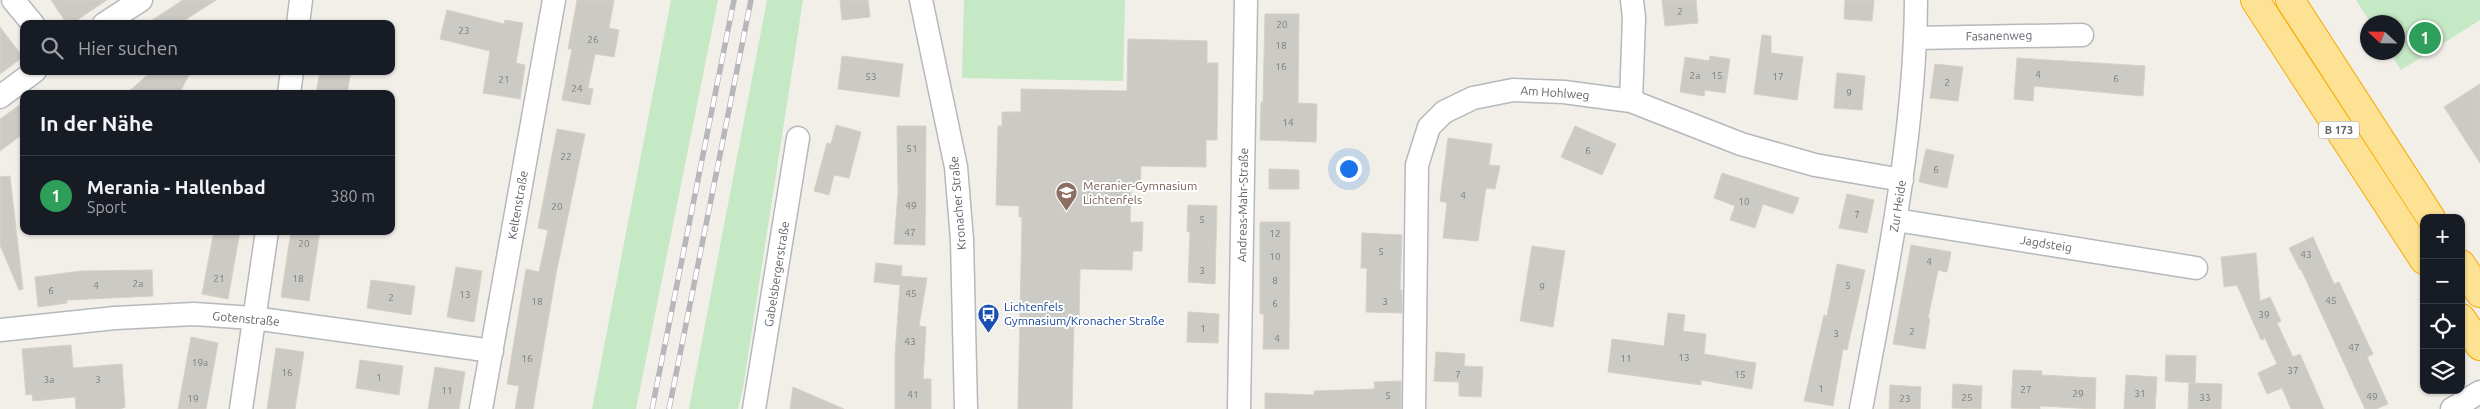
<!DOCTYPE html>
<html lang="de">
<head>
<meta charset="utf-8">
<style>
  :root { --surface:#171b24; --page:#242831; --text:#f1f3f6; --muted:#9ea1a6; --line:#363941; --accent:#2563eb }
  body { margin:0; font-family:Ubuntu,sans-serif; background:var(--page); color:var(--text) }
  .controls { position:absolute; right:15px; bottom:15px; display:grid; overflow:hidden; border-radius:10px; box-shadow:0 1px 4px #0004 }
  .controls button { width:45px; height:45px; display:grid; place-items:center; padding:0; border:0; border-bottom:1px solid var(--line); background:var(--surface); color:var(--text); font:25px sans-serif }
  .compass { position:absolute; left:2360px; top:15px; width:45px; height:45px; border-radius:50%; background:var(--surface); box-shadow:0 1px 4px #0004; rotate:292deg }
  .you { position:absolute; left:1348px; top:168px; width:18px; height:18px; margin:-12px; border:4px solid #fff; border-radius:50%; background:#1a73e8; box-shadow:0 0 0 8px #1a73e833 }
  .badge { display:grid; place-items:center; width:32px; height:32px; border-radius:50%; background:var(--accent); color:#fff; font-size:16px; font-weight:700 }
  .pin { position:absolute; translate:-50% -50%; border:2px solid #fff; box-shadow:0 1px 5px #0006 }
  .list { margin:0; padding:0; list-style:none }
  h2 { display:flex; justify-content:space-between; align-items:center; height:65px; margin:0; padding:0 20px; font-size:21px }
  h2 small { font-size:16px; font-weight:400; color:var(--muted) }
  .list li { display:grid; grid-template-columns:32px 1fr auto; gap:15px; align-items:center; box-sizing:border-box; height:80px; padding:0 20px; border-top:1px solid var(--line) }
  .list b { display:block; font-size:19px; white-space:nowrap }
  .list p { margin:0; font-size:16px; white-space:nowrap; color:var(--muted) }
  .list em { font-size:16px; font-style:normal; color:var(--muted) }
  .icon { flex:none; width:28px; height:28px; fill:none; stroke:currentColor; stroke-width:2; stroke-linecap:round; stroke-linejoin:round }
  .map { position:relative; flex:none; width:2480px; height:409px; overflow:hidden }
  .search { position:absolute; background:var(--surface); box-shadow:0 1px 4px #0004; left:20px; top:20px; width:375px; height:55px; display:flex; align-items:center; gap:12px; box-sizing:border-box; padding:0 18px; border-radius:10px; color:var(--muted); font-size:19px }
  .panel { position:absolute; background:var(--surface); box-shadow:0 1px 4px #0004; left:20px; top:90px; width:375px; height:145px; border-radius:10px }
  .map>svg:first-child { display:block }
  .green { fill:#c5e8c5 }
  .building { fill:#cccac5; stroke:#d6d1c6 }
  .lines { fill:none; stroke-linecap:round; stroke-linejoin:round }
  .minor-casing { stroke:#b5b8bc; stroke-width:25 }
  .highway-casing { stroke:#f9ab00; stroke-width:30 }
  .minor { stroke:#fff; stroke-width:22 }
  .highway { stroke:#fde293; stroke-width:28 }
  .rail-casing { stroke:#b6b7b8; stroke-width:5.5 }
  .rail { stroke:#fff; stroke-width:4; stroke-dasharray:11; stroke-linecap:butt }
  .labels { text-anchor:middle; stroke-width:4; stroke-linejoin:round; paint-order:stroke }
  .number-label { font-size:10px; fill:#7a7d7f }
  .shield { fill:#fff; stroke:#8f9295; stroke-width:1 }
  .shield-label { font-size:11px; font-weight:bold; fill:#5f6368 }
  .street-label { font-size:12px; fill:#5f6368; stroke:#fff }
  .education-label { font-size:12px; fill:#785e54; stroke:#fff; text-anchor:start }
  .transit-label { font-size:12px; fill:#164399; stroke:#fff; text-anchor:start }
</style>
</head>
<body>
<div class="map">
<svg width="2480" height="409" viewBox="0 0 2480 409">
  <rect width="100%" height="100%" fill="#f1efe8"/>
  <path class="green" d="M671 0H718L636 409H592Z
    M767 0H803L743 388 738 409H689Z
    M964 0H1125L1123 81 962 78Z
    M2356 0H2480V20L2401 70 2390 53 2398 52V22H2370Z"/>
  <path class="building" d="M51 0H107L71 24H67Z
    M183 0H216L179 24H146Z
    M577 0H614L609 28 619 30 614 57 595 54 588 88 593 89 590 105 562 100 572 49H568Z
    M840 0H868L870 17 842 20Z
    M1662 0H1696L1698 23 1665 26Z
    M1845 0H1874L1872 21 1844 19Z
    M447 10 504 24 505 20 523 23 516 63 525 65 520 99 483 93 490 51 440 39Z
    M1265 14H1299L1298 103 1317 104 1316 142 1260 140 1261 102H1263Z
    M0 27 23 57 0 74Z
    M1762 35 1771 36V53L1803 57 1797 100 1754 94Z
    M1128 39 1207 41V63H1218L1217 140H1206V167L1141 166 1140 186H1131L1130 222H1143L1142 251H1133L1132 270 1080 269 1079 319H1074L1072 409H1018L1022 217H1019V206L996 205 998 126H1002V112H1021V89L1127 91Z
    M842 56 903 64 899 97 838 89Z
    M1710 56 1730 59 1725 93 1705 90 1704 96 1680 92 1685 57 1709 61Z
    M2017 58 2145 66 2143 96 2034 86 2033 101 2014 99Z
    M1935 64 1963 67 1958 101 1930 98Z
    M152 71H191L179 94H126Z
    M320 71H351L347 94H316Z
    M1837 73 1865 76 1862 110 1834 108Z
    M2480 84V163L2444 107Z
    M24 102V133L0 151V119Z
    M836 125 861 132 849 178 834 175 829 195 814 191 827 143 831 144Z
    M897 126H926L925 245 894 244 898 192Z
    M1575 126 1616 144 1602 175 1561 157Z
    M557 129 585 134 556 274 533 409H515L519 386 507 384 526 269 539 272 548 230 538 228Z
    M1448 138 1492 144 1489 165 1500 166 1495 189 1486 188 1478 241 1443 238 1447 203 1440 201Z
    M1926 149 1954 155 1947 188 1919 182Z
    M1269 169 1299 170V189H1269Z
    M1722 173 1799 198 1793 214 1763 204 1755 228 1730 220 1735 206 1714 198Z
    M10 176 23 289 19 290 0 245V177Z
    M1847 194 1874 200 1867 233 1839 228Z
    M1188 205 1217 206 1215 284 1188 282 1190 232H1187Z
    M1260 222H1290L1289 349H1263L1264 314H1260Z
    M214 231H240L228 299 202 294Z
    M291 231H320L309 301 281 297Z
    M1362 233 1402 235 1400 290H1402V313L1366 312 1367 268H1361Z
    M2313 237 2334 284 2339 282 2373 354 2367 357 2388 404 2376 409H2365L2301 269 2300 270 2289 248Z
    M1911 245 1951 252 1947 272 1938 270 1928 318 1930 319 1925 349 1893 344Z
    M1532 246 1565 251 1553 327 1520 321Z
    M2256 253 2260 301 2270 297 2281 321 2277 323 2293 357 2300 354 2324 409H2291L2282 388 2267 394 2258 373 2277 364 2264 336V339L2261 340 2237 285 2224 287 2221 257Z
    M876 263 902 266 901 276 927 278 919 326 926 327 923 379H931V409H895V356L900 285 874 282Z
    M1837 264 1865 270 1847 350 1843 349 1833 406 1804 401 1824 315 1827 316Z
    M456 267 482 271 474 322 447 317Z
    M152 270 153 296 67 300V303L38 307 35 277 81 271Z
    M371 280 415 286 411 315 367 308Z
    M1188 312 1219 314 1218 343 1187 342Z
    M1668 313 1685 315 1683 331 1706 334 1704 354 1756 363 1752 389 1701 380V385L1608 372 1612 339 1664 346Z
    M191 337 218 343 206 409H178Z
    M71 345 73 368 122 364 125 407 120 409H76L75 397 33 401 32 394 26 395 22 349Z
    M276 348 304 352 295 409H267Z
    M1436 352 1465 354 1464 366 1483 367 1481 397 1459 396V382L1434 381Z
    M2166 355 2196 356 2195 383 2165 381Z
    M360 360 403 366 399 395 356 388Z
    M435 367 465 372 459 409H428Z
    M2013 370 2042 371 2041 375 2096 378 2095 409 2040 406V409L2011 408Z
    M2126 375 2157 377 2155 409H2124Z
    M1401 381V409H1265V393L1314 395V391L1375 389 1374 382Z
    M2189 383 2222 384 2221 409H2188Z
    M1953 384 1982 386 1981 409 1952 408Z
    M1890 385 1921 387 1920 409H1889Z
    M793 387 844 409H790Z"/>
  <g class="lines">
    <defs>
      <path id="minor" d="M13 0 33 24
        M921 0 956 167 962 240 966 409
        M104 24 141 0
        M298 24 301 0
        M1916 38 2082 35
        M289 94 292 71
        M0 97 35 71
        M1631 101 1634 18 1632 0
        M1896 220 2196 268
        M0 330 115 318 194 314 253 318 492 351
        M241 409 267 231
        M481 409 554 0
        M754 409 798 138
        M1239 409 1246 0
        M1414 409 1417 165 1429 127 1444 112 1473 98 1513 90 1564 92 1631 101 1741 144 1815 165 1902 180
        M1861 409C1886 274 1915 138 1916 0
        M2452 409 2480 392"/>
      <path id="highway" d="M2255 0 2424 260
        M2290 0 2431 218
        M2461 264 2480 293
        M2461 318 2480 346"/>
    </defs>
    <use href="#minor" class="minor-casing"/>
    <use href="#highway" class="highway-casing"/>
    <use href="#minor" class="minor"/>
    <use href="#highway" class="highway"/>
    <defs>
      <path id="rail" d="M652 409 734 0
        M669 409 751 0"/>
    </defs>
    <use href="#rail" class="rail-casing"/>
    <use href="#rail" class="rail"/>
  </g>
  <defs>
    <symbol id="school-pin" viewBox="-11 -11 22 30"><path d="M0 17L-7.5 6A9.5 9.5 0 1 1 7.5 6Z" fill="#8d6e63" stroke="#fff"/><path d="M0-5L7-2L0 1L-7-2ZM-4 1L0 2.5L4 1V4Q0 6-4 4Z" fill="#fff"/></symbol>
    <symbol id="bus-pin" viewBox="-11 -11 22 30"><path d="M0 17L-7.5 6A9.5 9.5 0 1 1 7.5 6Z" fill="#1a4fb4" stroke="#fff"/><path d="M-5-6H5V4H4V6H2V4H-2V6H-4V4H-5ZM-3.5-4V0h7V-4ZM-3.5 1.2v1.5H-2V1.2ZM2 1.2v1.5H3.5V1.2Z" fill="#fff"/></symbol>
  </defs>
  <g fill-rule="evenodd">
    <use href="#school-pin" x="1054" y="180" width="25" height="34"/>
    <use href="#bus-pin" x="976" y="302" width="25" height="34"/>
  </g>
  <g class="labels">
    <g class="number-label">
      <text x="1680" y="15">2</text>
      <text x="1282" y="28">20</text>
      <text x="464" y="34">23</text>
      <text x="593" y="43">26</text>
      <text x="1281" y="49">18</text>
      <text x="1281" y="70">16</text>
      <text x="2038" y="78">4</text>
      <text x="1695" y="79">2a</text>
      <text x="1717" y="79">15</text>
      <text x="871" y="80">53</text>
      <text x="1778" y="80">17</text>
      <text x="2116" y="82">6</text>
      <text x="504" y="83">21</text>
      <text x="1947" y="86">2</text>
      <text x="577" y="92">24</text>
      <text x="1849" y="96">9</text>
      <text x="1288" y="126">14</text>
      <text x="912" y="152">51</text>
      <text x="1588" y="154">6</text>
      <text x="566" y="160">22</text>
      <text x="1936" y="173">6</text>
      <text x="1463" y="199">4</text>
      <text x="1744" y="205">10</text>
      <text x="911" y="209">49</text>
      <text x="557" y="210">20</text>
      <text x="1857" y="218">7</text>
      <text x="1202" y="223">5</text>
      <text x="910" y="236">47</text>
      <text x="1275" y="237">12</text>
      <text x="304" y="247">20</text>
      <text x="1381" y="255">5</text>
      <text x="2306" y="258">43</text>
      <text x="1275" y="260">10</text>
      <text x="1929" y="265">4</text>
      <text x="1202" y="274">3</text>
      <text x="219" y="282">21</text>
      <text x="298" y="282">18</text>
      <text x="1275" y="284">8</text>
      <text x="138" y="287">2a</text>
      <text x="96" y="289">4</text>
      <text x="1848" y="289">5</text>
      <text x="1542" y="290">9</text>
      <text x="51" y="294">6</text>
      <text x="911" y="297">45</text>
      <text x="465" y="298">13</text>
      <text x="391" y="301">2</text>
      <text x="2331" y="304">45</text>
      <text x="537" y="305">18</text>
      <text x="1385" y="305">3</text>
      <text x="1275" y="307">6</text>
      <text x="2264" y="318">39</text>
      <text x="1203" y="332">1</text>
      <text x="1912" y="335">2</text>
      <text x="1836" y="337">3</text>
      <text x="1277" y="342">4</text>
      <text x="910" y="345">43</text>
      <text x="2354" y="351">47</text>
      <text x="1684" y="361">13</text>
      <text x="527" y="362">16</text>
      <text x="1626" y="362">11</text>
      <text x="200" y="366">19a</text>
      <text x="2293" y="374">37</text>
      <text x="287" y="376">16</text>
      <text x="1458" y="378">7</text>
      <text x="1740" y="378">15</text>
      <text x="379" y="381">1</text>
      <text x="49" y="383">3a</text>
      <text x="98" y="383">3</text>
      <text x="1821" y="392">1</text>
      <text x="2026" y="393">27</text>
      <text x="447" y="394">11</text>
      <text x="2078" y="397">29</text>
      <text x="2140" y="397">31</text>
      <text x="913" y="398">41</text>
      <text x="1388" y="399">5</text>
      <text x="2372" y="400">49</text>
      <text x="1967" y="401">25</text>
      <text x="2205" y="401">33</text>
      <text x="193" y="402">19</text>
      <text x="1905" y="402">23</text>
    </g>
    <rect class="shield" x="2319" y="121.5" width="40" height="17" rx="4"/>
    <g class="shield-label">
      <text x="2339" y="134">B 173</text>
    </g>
    <g class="street-label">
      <text transform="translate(1999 36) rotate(-1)" y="4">Fasanenweg</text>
      <text transform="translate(1555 93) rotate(4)" y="4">Am Hohlweg</text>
      <text transform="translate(958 203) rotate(-95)" y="4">Kronacher Straße</text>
      <text transform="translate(518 205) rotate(-80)" y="4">Keltenstraße</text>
      <text transform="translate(1243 205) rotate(-89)" y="4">Andreas-Mahr-Straße</text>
      <text transform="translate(1898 206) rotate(-81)" y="4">Zur Heide</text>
      <text transform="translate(2046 244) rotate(9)" y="4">Jagdsteig</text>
      <text transform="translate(777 274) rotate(-81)" y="4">Gabelsbergerstraße</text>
      <text transform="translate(246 319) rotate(5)" y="4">Gotenstraße</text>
    </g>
    <g class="education-label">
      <text x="1083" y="190">Meranier-Gymnasium<tspan x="1083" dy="14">Lichtenfels</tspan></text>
    </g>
    <g class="transit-label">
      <text x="1004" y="311">Lichtenfels<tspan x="1004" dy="14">Gymnasium/Kronacher Straße</tspan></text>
    </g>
  </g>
</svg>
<div class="controls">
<button>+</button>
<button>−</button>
<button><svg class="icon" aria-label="locate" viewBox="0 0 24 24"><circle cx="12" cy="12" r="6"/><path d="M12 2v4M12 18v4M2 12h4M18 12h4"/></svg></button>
<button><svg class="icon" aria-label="layers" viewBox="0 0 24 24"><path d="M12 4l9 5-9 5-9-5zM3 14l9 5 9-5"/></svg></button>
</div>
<svg class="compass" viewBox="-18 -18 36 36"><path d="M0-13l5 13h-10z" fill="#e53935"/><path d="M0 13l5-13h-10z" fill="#9ea1a6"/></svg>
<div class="you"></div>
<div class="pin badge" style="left:2425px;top:38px;background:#2e9e5b">1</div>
<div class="search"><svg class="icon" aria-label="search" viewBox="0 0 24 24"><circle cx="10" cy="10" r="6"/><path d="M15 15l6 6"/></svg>Hier suchen</div>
<section class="panel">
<h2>In der Nähe<small></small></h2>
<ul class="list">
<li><span class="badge" style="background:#2e9e5b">1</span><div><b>Merania - Hallenbad</b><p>Sport</p></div><em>380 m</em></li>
</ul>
</section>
</div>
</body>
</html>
